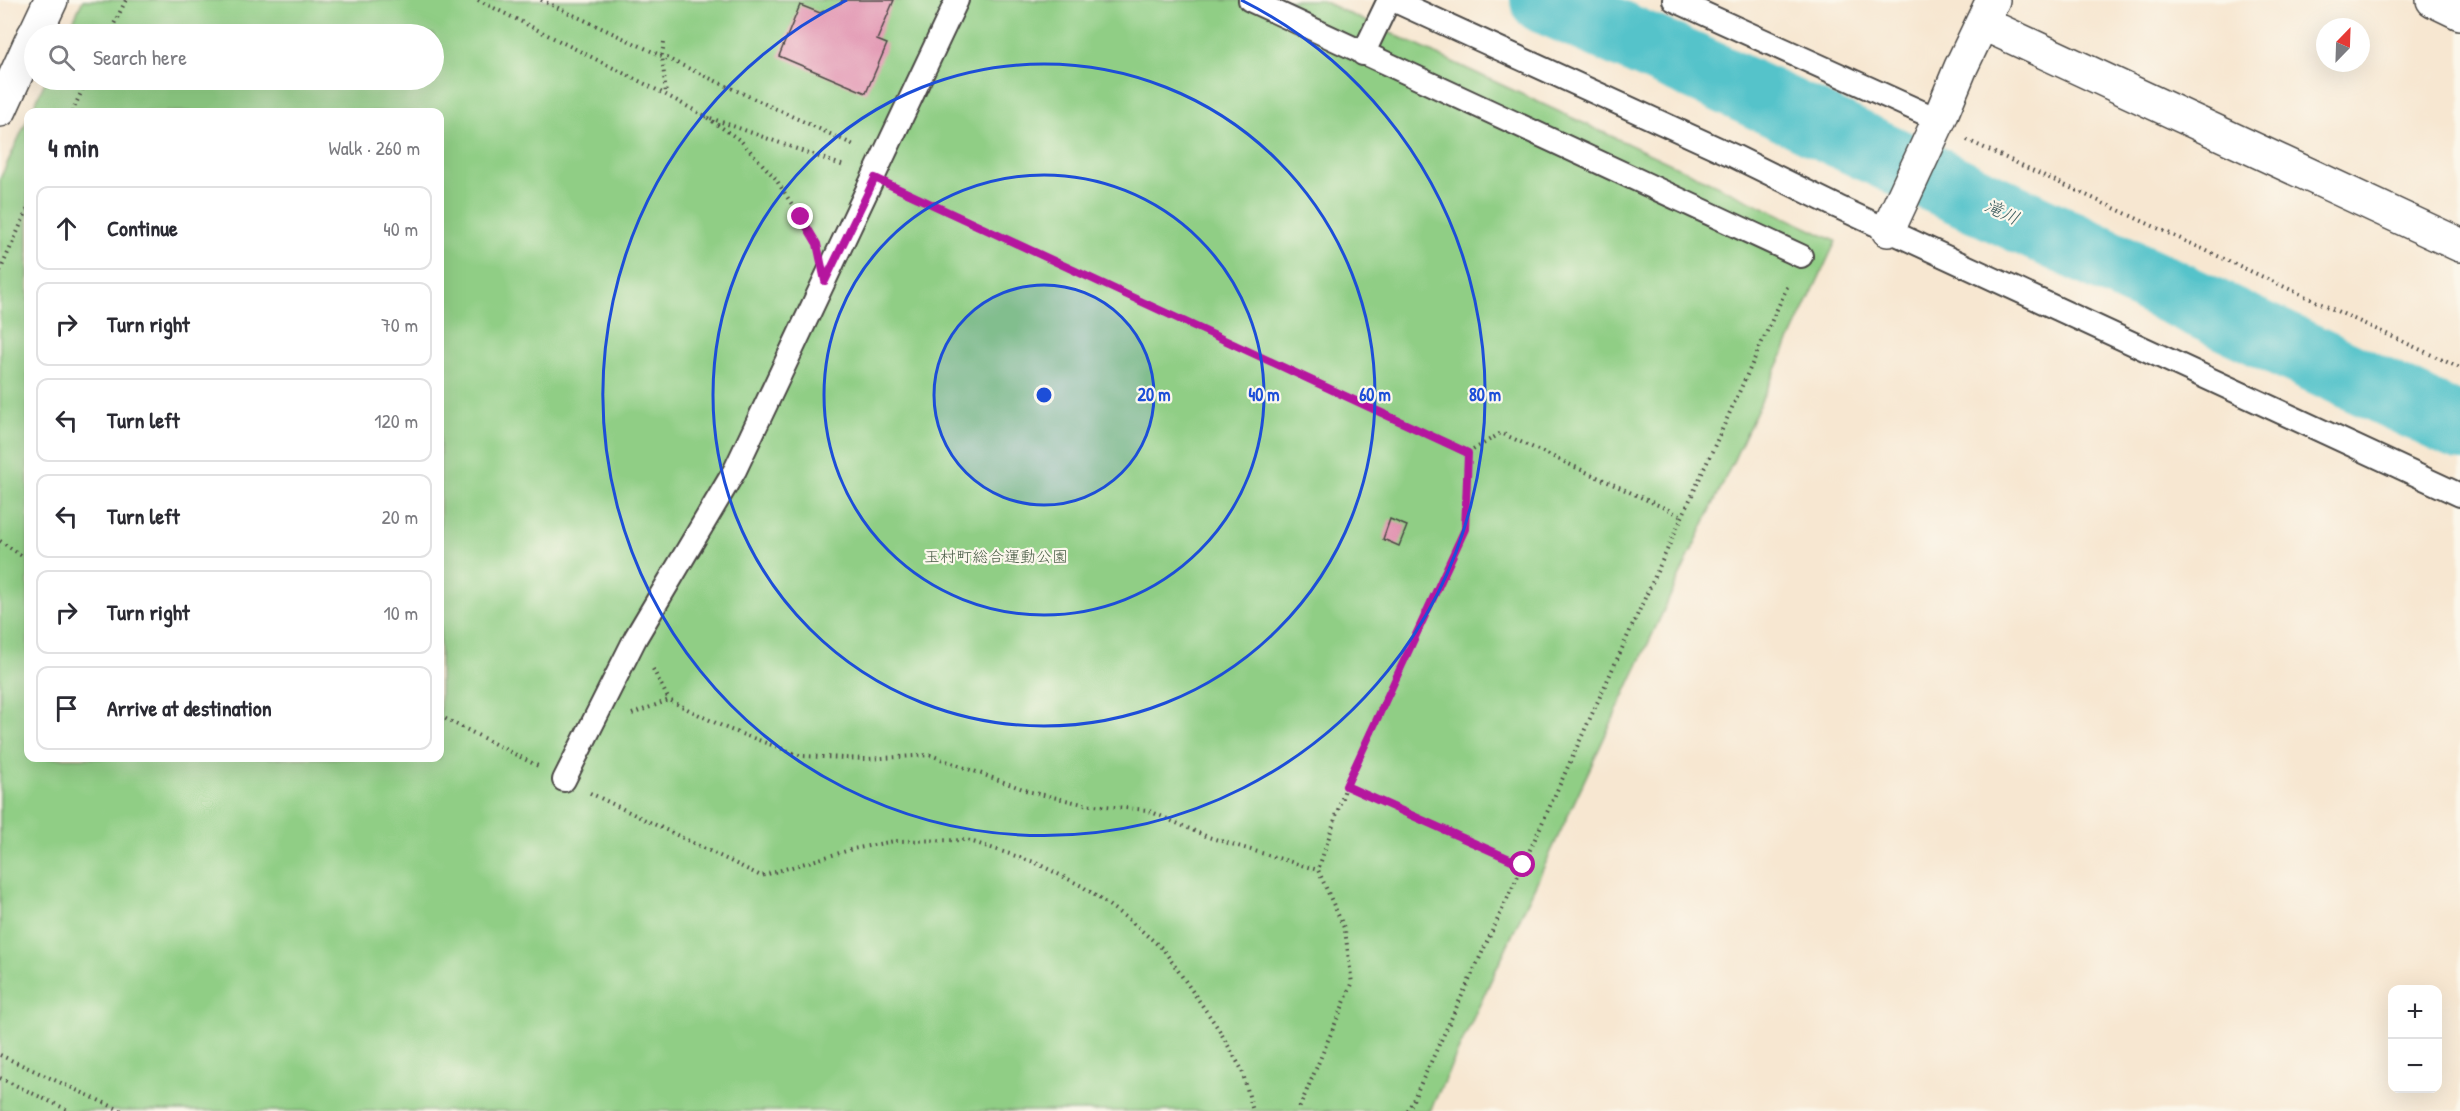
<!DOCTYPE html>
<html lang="en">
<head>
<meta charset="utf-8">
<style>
  :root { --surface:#fff; --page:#f7f7f7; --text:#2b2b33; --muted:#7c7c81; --line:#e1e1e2 }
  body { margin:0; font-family:"Patrick Hand","Klee One",sans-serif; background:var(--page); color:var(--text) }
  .controls { position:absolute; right:18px; bottom:18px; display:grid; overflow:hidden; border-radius:12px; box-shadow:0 6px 24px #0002 }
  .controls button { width:54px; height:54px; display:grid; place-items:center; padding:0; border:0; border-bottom:2px solid var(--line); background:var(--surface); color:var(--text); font:30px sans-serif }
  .compass { position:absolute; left:2316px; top:18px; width:54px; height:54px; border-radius:50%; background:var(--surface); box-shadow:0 6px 24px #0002; rotate:23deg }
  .stop { position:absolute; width:18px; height:18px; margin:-14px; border:4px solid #b5179e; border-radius:50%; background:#fff }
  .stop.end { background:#b5179e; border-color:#fff; box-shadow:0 2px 6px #0008 }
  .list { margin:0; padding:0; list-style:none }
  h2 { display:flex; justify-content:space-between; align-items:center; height:78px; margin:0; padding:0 24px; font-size:26px }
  h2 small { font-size:20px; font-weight:400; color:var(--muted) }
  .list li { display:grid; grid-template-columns:39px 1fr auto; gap:18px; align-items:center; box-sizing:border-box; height:84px; margin:0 12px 12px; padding:0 12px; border:2px solid var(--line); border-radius:12px }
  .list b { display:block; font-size:22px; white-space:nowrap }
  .list em { font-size:20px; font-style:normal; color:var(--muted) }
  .icon { flex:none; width:33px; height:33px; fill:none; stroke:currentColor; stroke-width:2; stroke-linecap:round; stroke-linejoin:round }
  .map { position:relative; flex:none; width:2460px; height:1111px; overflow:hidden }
  .search { position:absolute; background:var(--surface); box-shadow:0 6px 24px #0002; left:24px; top:24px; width:420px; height:66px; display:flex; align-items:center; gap:15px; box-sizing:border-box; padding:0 21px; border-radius:33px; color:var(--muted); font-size:22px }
  .panel { position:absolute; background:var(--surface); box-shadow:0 6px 24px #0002; left:24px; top:108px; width:420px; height:654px; border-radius:12px }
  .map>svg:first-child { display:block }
  .green { fill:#90ce85; stroke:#5e7c58; stroke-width:1.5 }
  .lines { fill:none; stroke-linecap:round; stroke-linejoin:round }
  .river { stroke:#55c3ca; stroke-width:66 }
  .building { fill:#e193b0 }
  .service-casing { stroke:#4a4744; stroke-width:26 }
  .minor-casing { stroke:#4a4744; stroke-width:36 }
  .path { stroke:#4a4744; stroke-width:4; stroke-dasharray:1.5 4.5; stroke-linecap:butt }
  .service { stroke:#fff; stroke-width:22 }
  .minor { stroke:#fff; stroke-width:33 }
  .route { stroke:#b5179e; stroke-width:8 }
  .ring { fill:none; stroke:#1d4ed8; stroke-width:3 }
  .labels { text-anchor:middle; stroke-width:4.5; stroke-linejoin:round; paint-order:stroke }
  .park-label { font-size:16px; fill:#495c46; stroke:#fbf7ec }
  .water-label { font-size:18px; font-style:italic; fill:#38595b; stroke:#fbf7ec }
  .centre { fill:#1d4ed8; stroke:#fbf7ec; stroke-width:3 }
  .ring-label { font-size:18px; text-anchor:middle; font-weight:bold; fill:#1d4ed8; stroke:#fbf7ec; stroke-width:4.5; stroke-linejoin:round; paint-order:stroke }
</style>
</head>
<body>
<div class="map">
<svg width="2460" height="1111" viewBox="0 0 2460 1111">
  <rect width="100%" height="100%" fill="#fbf7ec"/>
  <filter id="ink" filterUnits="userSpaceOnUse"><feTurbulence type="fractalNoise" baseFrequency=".0167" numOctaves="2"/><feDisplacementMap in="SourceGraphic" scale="12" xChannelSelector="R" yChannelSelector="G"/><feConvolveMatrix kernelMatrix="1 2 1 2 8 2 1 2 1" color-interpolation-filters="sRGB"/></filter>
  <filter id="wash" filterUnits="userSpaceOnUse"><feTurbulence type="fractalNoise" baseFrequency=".008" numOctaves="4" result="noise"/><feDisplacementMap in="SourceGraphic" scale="24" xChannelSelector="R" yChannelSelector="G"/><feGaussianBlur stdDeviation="1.35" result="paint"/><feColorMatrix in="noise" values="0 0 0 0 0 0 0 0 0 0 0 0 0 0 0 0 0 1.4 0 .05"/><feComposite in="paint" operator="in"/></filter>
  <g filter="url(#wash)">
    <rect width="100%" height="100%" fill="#f7e7d1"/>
    <path class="green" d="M83 0H1320L1836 241 1430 1111H0V179L28 118V758H440V112H31L46 80H434V34H67Z"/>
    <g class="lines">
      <path class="river" d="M1543 0 1719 78 2460 428"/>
    </g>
    <g id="blocks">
      <path class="building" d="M842 0H894L877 40 887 44 866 93 779 56 800 5 820 13 841 3Z
        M1390 519 1407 526 1399 546 1383 539Z"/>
    </g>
  </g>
  <g filter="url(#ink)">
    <use href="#blocks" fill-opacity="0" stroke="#4a4744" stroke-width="1.5"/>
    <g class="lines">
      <defs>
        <path id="service" d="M1250 0 1801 256
          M1393 0 1734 156 1838 207 2460 495
          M1674 0 1939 120
          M1363 54 1389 0
          M564 780 636 637 735 470 957 0"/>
        <path id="minor" d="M2433 0 2460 13
          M1982 23 2460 245
          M35 34 51 0
          M0 110 34 35
          M1888 230 1939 120 1961 67 1993 0"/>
      </defs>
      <use href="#service" class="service-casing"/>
      <use href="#minor" class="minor-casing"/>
      <path class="path" d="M478 0 655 89 705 116 741 141 775 178 813 237
        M541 0 856 146
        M109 34 126 0
        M664 42 662 55 666 95
        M72 112 87 80
        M705 116 844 166
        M1967 140 2460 368
        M901 190 1468 453 1465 529 1346 786 1318 870
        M0 271 28 208
        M1468 453 1501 433 1682 516
        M0 541 28 560
        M653 669 669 700
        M632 714 669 700 728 729 802 756 866 759 930 755 1031 792 1083 804 1147 810 1208 837 1318 870 1345 930 1352 984 1298 1111
        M440 716 538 766
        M1346 786 1523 865 1789 283
        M590 793 761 876 853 849 894 841 967 840 1034 862 1082 886 1128 919 1163 949 1218 1028 1242 1070 1253 1111
        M0 1055 122 1111
        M0 1078 70 1111
        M1408 1111 1523 865"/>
      <use href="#service" class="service"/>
      <use href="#minor" class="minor"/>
    </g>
  </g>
  <g class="lines" filter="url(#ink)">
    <path class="route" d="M801 217 817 244 825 281 875 178 1468 453 1465 529 1346 786 1523 865"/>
  </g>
  <circle cx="1044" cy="395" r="110" fill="#1d4ed8" fill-opacity=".12"/>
  <g class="ring">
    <circle cx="1044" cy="395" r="110"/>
    <circle cx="1044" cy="395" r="220"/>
    <circle cx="1044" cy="395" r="331"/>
    <path d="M1241 0A441 441 0 1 1 847 0"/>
  </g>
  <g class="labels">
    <g class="park-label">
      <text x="996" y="562">玉村町総合運動公園</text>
    </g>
    <g class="water-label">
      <text transform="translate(2002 212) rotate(25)" y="6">滝川</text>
    </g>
  </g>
  <circle cx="1044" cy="395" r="9" class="centre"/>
  <g class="ring-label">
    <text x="1154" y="401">20 m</text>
    <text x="1264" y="401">40 m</text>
    <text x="1375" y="401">60 m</text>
    <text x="1485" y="401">80 m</text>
  </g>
</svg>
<div class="controls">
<button>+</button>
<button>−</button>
</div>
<svg class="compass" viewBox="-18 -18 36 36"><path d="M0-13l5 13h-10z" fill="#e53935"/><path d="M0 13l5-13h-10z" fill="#7c7c81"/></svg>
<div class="stop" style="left:1523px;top:865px"></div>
<div class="stop end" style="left:801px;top:217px"></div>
<div class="search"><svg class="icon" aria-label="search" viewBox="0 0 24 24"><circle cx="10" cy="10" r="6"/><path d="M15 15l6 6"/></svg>Search here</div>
<section class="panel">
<h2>4 min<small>Walk · 260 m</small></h2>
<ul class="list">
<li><svg class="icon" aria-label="ahead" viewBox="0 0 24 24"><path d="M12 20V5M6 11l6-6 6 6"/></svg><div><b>Continue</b></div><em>40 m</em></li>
<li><svg class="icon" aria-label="right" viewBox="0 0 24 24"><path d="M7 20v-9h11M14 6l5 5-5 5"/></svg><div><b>Turn right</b></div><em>70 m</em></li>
<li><svg class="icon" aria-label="left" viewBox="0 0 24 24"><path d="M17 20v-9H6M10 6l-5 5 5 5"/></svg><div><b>Turn left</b></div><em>120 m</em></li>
<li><svg class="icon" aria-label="left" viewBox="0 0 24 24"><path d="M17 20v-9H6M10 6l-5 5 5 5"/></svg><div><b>Turn left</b></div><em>20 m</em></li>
<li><svg class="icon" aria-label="right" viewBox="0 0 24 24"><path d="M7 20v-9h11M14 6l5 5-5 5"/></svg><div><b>Turn right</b></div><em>10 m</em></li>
<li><svg class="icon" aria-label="arrive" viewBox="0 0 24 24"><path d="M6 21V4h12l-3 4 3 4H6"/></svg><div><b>Arrive at destination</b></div></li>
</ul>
</section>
</div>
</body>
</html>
